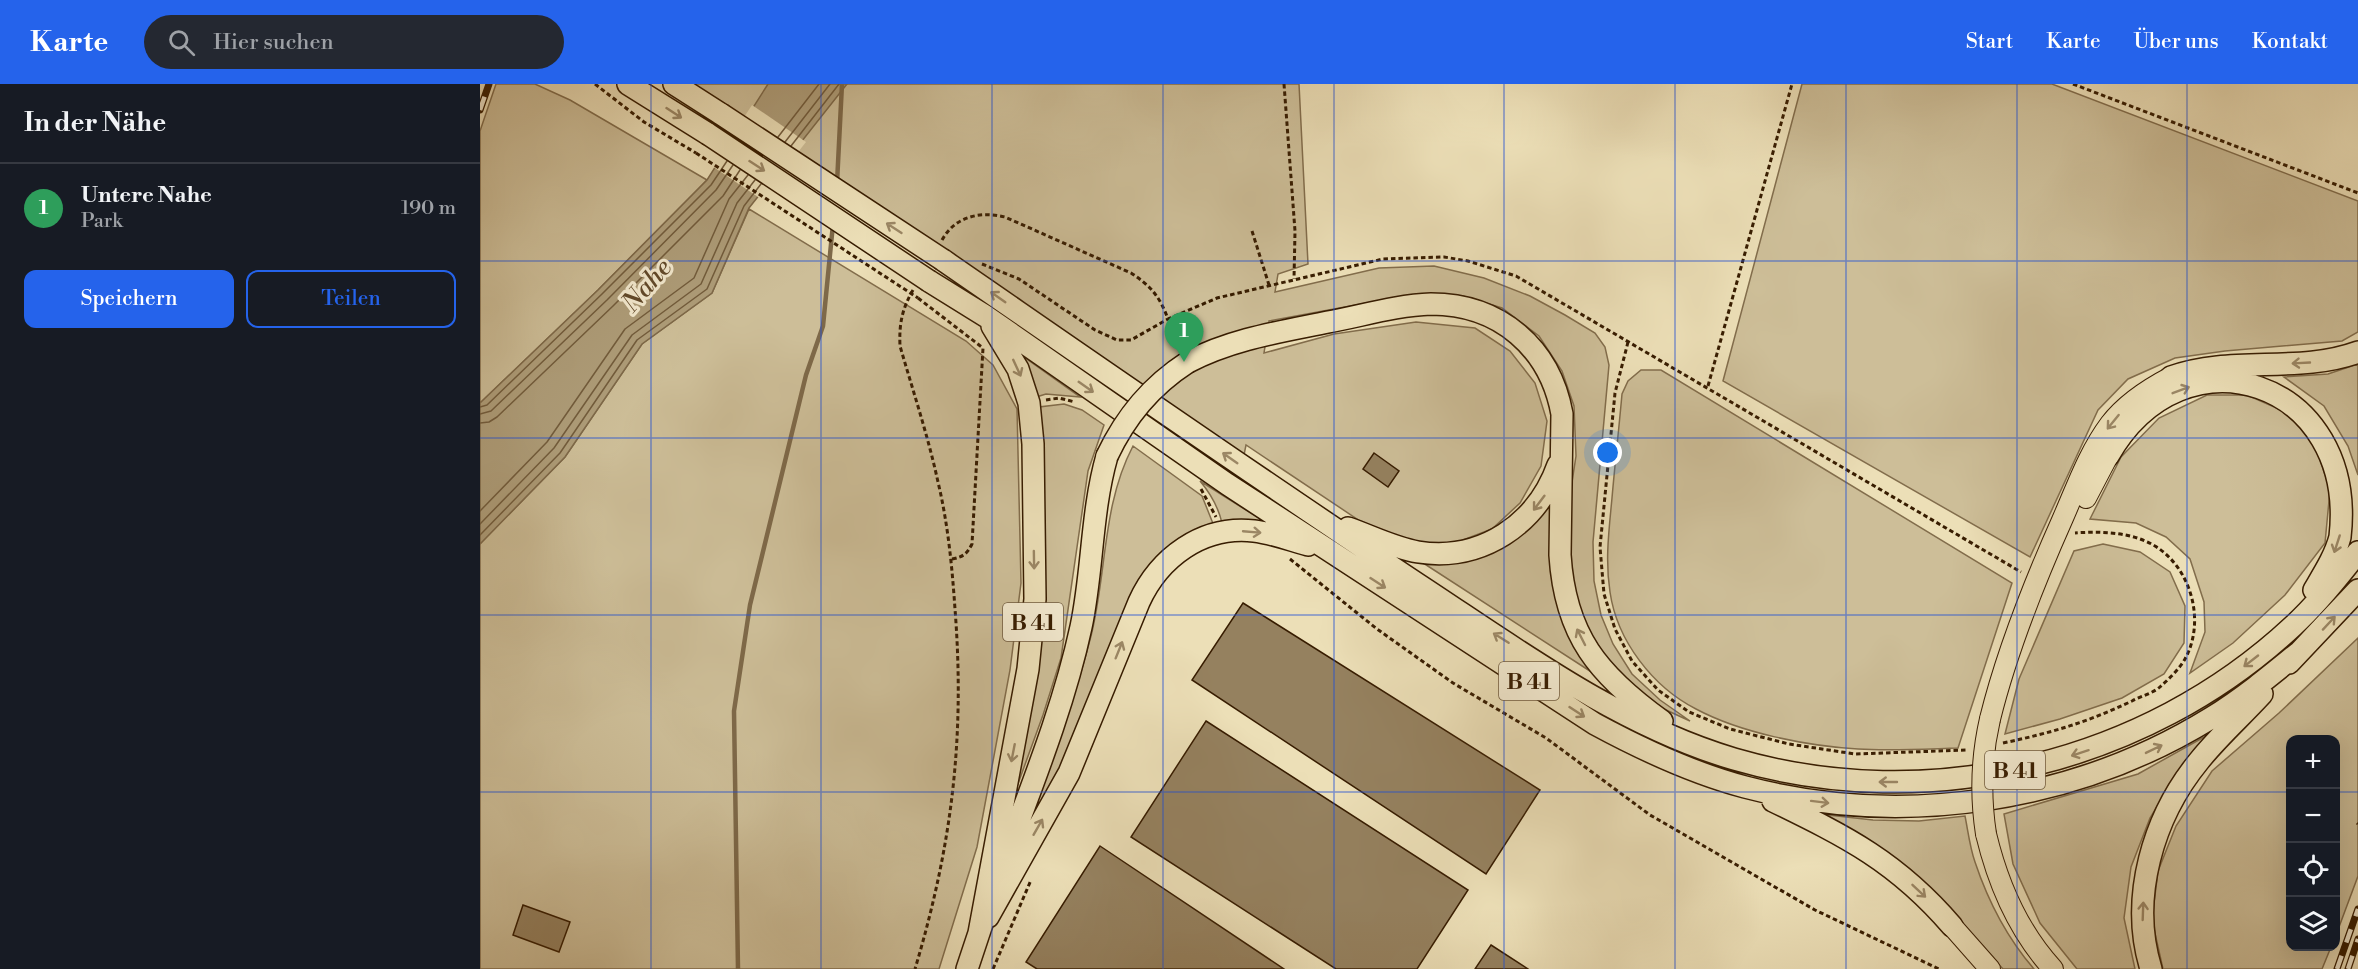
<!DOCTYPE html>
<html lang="de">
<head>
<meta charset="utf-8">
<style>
  :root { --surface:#171b24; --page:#242831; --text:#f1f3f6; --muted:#9ea1a6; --line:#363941; --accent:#2563eb }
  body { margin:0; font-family:"Libre Bodoni",serif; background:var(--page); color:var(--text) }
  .controls { position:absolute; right:18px; bottom:18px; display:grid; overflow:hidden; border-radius:12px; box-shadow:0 6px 24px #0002 }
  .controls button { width:54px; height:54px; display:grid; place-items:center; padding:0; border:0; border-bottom:2px solid var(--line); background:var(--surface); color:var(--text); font:30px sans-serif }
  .you { position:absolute; left:1128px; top:369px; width:21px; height:21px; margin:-15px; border:4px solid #fff; border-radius:50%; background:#1a73e8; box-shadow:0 0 0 9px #1a73e833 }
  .badge { display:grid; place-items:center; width:39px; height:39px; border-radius:50%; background:var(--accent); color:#fff; font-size:20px; font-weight:700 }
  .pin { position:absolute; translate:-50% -50px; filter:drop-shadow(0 2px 3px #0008) }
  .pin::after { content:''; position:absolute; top:32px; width:21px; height:18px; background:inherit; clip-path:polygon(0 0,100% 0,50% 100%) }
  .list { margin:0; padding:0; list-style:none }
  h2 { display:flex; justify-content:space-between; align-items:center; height:78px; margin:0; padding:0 24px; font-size:26px }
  h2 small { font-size:20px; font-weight:400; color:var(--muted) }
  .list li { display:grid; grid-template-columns:39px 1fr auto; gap:18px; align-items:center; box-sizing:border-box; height:90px; padding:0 24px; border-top:2px solid var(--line) }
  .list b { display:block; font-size:22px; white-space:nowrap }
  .list p { margin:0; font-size:20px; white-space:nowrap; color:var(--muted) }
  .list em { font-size:20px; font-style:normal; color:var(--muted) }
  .actions { display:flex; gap:12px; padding:18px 24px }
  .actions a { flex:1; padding:14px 0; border:2px solid var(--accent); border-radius:12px; text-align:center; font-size:21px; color:var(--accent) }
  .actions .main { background:var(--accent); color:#fff }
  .icon { flex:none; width:33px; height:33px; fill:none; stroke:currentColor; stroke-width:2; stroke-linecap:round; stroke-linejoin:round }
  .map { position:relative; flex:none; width:1878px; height:885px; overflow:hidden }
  header { display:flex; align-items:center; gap:36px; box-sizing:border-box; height:84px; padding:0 30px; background:var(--accent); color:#fff }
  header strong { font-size:28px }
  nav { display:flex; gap:33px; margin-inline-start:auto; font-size:21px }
  .search { width:420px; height:54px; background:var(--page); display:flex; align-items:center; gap:15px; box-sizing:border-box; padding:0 21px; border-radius:33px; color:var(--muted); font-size:22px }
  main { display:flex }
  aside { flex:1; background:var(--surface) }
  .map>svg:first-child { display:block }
  .green { fill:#cdbe98; stroke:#826d4c; stroke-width:1.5 }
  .water { fill:#ae9d79; stroke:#7e6949; stroke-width:1.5 }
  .pier { fill:#ecdfb7 }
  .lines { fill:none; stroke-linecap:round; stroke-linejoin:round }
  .shore { stroke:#725c3c; stroke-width:1.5 }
  .stream { stroke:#7e6949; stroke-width:4.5 }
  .building { fill:#95815f; stroke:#371c00; stroke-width:1.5 }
  .primary-casing { stroke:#371c00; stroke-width:22 }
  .trunk-casing { stroke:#371c00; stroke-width:24 }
  .path { stroke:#371c00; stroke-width:3; stroke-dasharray:4.5 3; stroke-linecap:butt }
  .primary { stroke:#ecdfb7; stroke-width:20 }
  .trunk { stroke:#ecdfb7; stroke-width:21 }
  .rail-casing { stroke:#371c00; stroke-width:7 }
  .rail { stroke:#f3ead0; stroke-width:4.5; stroke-dasharray:14; stroke-linecap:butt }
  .primary-bridge-casing { stroke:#371c00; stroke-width:22; stroke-linecap:butt }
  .trunk-bridge-casing { stroke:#371c00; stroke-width:24; stroke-linecap:butt }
  .path-bridge { stroke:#371c00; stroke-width:3; stroke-dasharray:4.5 3; stroke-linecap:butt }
  .primary-bridge { stroke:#ecdfb7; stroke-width:20 }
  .trunk-bridge { stroke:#ecdfb7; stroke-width:21 }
  .oneway { stroke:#9b8765 }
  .grid { fill:none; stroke:#1d4ed8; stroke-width:1.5; stroke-opacity:0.55 }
  .labels { text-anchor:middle; stroke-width:6; stroke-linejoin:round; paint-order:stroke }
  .shield { fill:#f3ead0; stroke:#6f5a3e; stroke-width:1.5 }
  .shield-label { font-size:22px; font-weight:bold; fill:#371c00 }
  .water-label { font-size:26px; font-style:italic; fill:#61492a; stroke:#f3ead0 }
</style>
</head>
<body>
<header>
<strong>Karte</strong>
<div class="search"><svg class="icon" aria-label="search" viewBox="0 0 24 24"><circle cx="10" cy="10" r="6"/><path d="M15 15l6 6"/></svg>Hier suchen</div>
<nav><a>Start</a><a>Karte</a><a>Über uns</a><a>Kontakt</a></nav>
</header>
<main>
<aside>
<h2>In der Nähe<small></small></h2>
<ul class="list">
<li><span class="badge" style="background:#2e9e5b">1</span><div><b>Untere Nahe</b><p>Park</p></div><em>190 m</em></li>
</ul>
<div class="actions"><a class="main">Speichern</a><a>Teilen</a></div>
</aside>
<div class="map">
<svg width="1878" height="885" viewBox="0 0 1878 885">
  <rect width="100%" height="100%" fill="#ecdfb7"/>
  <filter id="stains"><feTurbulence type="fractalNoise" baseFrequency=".00333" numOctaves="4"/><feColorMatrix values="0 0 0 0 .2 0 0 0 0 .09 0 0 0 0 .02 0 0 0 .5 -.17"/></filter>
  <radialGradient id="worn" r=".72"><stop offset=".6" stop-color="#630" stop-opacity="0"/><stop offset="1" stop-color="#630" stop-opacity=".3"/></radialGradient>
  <path class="green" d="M16 0H55L90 16 227 96 118 206 0 319V47Z
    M209 0H819L828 180 798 190 795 208 899 184 954 182 1004 194 1050 212 1085 231 1115 249 1125 263 1129 281 1113 458 1114 497 1121 531 1133 560 1152 590 1180 616 1210 637 1173 620 1140 594 1110 557 1094 516 1087 472 1089 418 1096 372 1094 322 1082 287 1059 252 1022 224 983 212 930 211 789 237 784 269 854 250 936 238 995 244 1030 267 1055 299 1067 337 1061 382 1040 419 1012 445 975 459H935L880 437 766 361 764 371Z
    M1322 0H1572L1878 117V248L1862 257 1745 267 1695 274 1648 295 1618 326 1550 473 1243 297Z
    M269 125 486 257 513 281 537 325 541 499 530 586 497 763 459 885H0V460L85 373 162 260 232 209Z
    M530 263 600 313 566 310 556 313Z
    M1878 280V391L1868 362 1844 322 1804 293 1848 290Z
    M1161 286H1181L1532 499 1478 664C1445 665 1411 667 1378 665 1327 662 1261 649 1216 625 1173 603 1137 557 1130 508 1125 476 1129 446 1132 414 1135 379 1139 344 1142 310L1148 297Z
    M1727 311H1767L1808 329 1833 354 1850 406 1845 459 1805 511 1753 559 1710 589 1725 548 1724 518 1710 475 1686 453 1656 439 1610 435 1641 373 1679 334Z
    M584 320 602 326 624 341 608 387 581 574 563 631 527 730 553 607 564 530 559 323Z
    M653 362 722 412 734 442 694 461 580 689 540 759C565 690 593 623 611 552 627 488 622 421 653 362Z
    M720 397 796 445 742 439C738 422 731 410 720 397Z
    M1076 407 1095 561 1113 589 937 475 966 478Z
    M1623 460 1660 468 1690 488 1705 522 1704 559 1684 590 1642 614 1580 635 1525 650 1539 595 1594 467Z
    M1878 554V792L1856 851V656H1810V862L1851 863 1842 885H1683L1672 836 1678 787 1696 742 1732 687 1799 629Z
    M1733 648 1698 688 1670 734 1651 783 1644 834 1655 885H1597L1560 839 1533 780 1524 730 1658 690Z
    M1339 730 1393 736 1439 737 1485 732C1488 747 1490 764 1495 778 1508 817 1528 855 1554 885H1523L1432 787 1395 760Z"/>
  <path class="water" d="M288 0H367L269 124 232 209 162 260 85 373 0 460V319L118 206 227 96Z"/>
  <path class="pier" d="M272 21 326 58 281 115 232 82Z"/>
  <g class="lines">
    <path class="shore" d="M298 53 339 0
      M305 58 350 0
      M311 62 359 0
      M0 323 7 321 122 210 231 101 247 77
      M0 330 11 327 127 216 236 106 253 81
      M0 339 9 338 17 333 133 222 243 112 260 86
      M0 427 67 358 145 245 214 194 249 115 268 91
      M0 440 74 364 152 251 221 200 257 119 275 96
      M0 451 80 369 157 256 227 205 264 122 281 100"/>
    <path class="stream" d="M357 99 362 0
      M258 885 254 627 270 521 326 291 343 242 353 140"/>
  </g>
  <path class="building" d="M894 369 919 387 908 403 883 385Z
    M763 519 1060 706 1006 790 712 596Z
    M726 637 988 806 937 885H856L651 753Z
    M620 762 804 885H557L546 878Z
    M43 821 90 838 79 868 33 851Z
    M1011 861 1048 885H995Z"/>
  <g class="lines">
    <defs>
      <path id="primary" d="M1606 414 1628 372
        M1510 635C1527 566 1554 499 1583 434 1597 402 1609 368 1630 340 1646 319 1668 305 1691 293
        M1506 750C1518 800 1538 847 1573 885
        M1472 842 1510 885"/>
      <path id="trunk" d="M148 0 228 50
        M194 0 241 30
        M463 176C621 285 779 395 939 501 1038 566 1139 641 1254 675 1449 732 1665 680 1813 542 1837 520 1858 494 1878 468
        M449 197 507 233 747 400 1115 640C1163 666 1212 689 1265 703 1422 744 1593 719 1731 634 1762 615 1790 592 1818 569
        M708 278C752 255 799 248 848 238 881 232 917 221 951 220 1020 220 1070 264 1082 330L1080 471C1085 551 1118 591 1182 637
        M1691 293C1752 271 1818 290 1878 268
        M1628 372C1704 238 1878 297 1860 453 1855 472 1844 489 1834 506
        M868 444C891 452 914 464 938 468 1002 478 1057 440 1078 381
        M1809 579 1878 506
        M1293 717C1367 753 1417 778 1472 842
        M521 785C550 706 583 626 601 543 613 487 611 428 627 372
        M508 833 589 689 659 518C679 474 722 441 774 447 792 449 810 456 828 461
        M499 849 548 585 555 515 553 360 549 319 538 285 512 242
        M487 885 503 837
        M1671 885C1649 814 1673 733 1719 677 1738 653 1762 632 1782 610"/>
    </defs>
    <use href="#primary" class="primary-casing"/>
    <use href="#trunk" class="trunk-casing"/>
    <path class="path" d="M115 0 164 38 216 69
      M804 0 815 147 814 195
      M1593 0 1878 109
      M772 147 789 201
      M462 156C475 132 501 127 525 133L651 189C671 202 680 213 688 235L737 214 903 175 964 173 988 177 1036 192 1541 488
      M502 180 539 195 615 246 637 256H651L688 235
      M433 206C422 225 419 240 420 262 433 307 448 352 458 398 468 440 472 482 475 525 485 654 472 761 435 885
      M438 214 503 264
      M1148 258 1135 309 1120 463 1124 510 1135 545 1152 577 1178 606 1209 628 1250 645 1309 660 1375 670 1487 666
      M1228 302 1312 0
      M566 316 579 314 595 318
      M721 405 736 433
      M472 475C483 473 487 470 492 460L503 264
      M810 475 897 545 973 599 1066 654 1170 731 1335 826 1459 885
      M1523 659C1571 649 1608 638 1652 617 1661 612 1674 609 1681 602 1689 595 1700 584 1705 575 1726 537 1711 484 1675 462 1652 448 1621 447 1595 449
      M1877 739 1878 740
      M513 885 551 796"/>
    <use href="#primary" class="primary"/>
    <use href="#trunk" class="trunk"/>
    <defs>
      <path id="rail" d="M0 26 9 0
        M1857 885 1878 825
        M1868 885 1878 855"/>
    </defs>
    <use href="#rail" class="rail-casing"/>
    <use href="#rail" class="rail"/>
    <defs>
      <path id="primary-bridge" d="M1506 750C1500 711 1501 674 1510 635"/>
      <path id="trunk-bridge" d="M241 30 463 176
        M228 50 449 197
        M627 372C646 332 671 302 708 278"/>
    </defs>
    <use href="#primary-bridge" class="primary-bridge-casing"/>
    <use href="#trunk-bridge" class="trunk-bridge-casing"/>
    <path class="path-bridge" d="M216 69 438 214"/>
    <use href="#primary-bridge" class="primary-bridge"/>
    <use href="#trunk-bridge" class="trunk-bridge"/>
  </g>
  <defs><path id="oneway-shaft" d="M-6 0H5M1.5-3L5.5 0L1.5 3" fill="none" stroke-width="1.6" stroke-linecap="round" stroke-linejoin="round" transform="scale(1.5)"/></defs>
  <g class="oneway">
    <use href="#oneway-shaft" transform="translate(194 29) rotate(33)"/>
    <use href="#oneway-shaft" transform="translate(277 82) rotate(33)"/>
    <use href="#oneway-shaft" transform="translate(414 144) rotate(-147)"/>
    <use href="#oneway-shaft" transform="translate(518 213) rotate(-145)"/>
    <use href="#oneway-shaft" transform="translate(1821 279) rotate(177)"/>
    <use href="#oneway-shaft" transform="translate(537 284) rotate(65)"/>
    <use href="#oneway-shaft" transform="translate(606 303) rotate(35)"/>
    <use href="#oneway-shaft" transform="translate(1701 306) rotate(-21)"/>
    <use href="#oneway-shaft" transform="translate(1633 338) rotate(129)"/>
    <use href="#oneway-shaft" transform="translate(750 374) rotate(-145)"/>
    <use href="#oneway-shaft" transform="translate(1059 419) rotate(127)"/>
    <use href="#oneway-shaft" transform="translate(772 448) rotate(5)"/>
    <use href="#oneway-shaft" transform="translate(1857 460) rotate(108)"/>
    <use href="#oneway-shaft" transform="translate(554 476) rotate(89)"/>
    <use href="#oneway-shaft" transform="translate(898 499) rotate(33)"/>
    <use href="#oneway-shaft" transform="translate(1849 539) rotate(-47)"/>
    <use href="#oneway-shaft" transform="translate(1101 553) rotate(-117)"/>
    <use href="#oneway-shaft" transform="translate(1021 554) rotate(-148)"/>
    <use href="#oneway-shaft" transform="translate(639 566) rotate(-68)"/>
    <use href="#oneway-shaft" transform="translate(1771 577) rotate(142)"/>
    <use href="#oneway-shaft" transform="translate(1097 628) rotate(33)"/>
    <use href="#oneway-shaft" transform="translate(1674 665) rotate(-26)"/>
    <use href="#oneway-shaft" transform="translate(533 669) rotate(101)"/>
    <use href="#oneway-shaft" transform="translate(1600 669) rotate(162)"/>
    <use href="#oneway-shaft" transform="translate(1408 698) rotate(-180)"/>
    <use href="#oneway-shaft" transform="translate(1340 718) rotate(7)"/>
    <use href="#oneway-shaft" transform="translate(558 743) rotate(-60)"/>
    <use href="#oneway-shaft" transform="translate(1439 807) rotate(43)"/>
    <use href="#oneway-shaft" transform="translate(1663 827) rotate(-88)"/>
  </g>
  <path class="grid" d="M171 0V885M341 0V885M512 0V885M683 0V885M854 0V885M1024 0V885M1195 0V885M1366 0V885M1537 0V885M1707 0V885M0 177H1878M0 354H1878M0 531H1878M0 708H1810M1856 708H1878"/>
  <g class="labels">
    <g class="shield">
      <rect x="523" y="519" width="60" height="38" rx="4.5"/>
      <rect x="1019" y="578" width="60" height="38" rx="4.5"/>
      <rect x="1505" y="667" width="60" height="38" rx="4.5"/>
    </g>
    <g class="shield-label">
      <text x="553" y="546">B 41</text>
      <text x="1049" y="605">B 41</text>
      <text x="1535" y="694">B 41</text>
    </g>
    <g class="water-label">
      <text transform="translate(166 201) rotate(-49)" y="9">Nahe</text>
    </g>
  </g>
  <rect width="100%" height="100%" filter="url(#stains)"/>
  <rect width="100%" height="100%" fill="url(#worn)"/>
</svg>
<div class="controls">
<button>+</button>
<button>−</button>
<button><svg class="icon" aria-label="locate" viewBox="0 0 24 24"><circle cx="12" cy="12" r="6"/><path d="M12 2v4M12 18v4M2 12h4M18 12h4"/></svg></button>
<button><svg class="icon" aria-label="layers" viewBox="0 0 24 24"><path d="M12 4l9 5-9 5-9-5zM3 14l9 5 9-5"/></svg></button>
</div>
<div class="you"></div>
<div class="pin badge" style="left:704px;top:278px;background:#2e9e5b">1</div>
</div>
</main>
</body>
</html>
